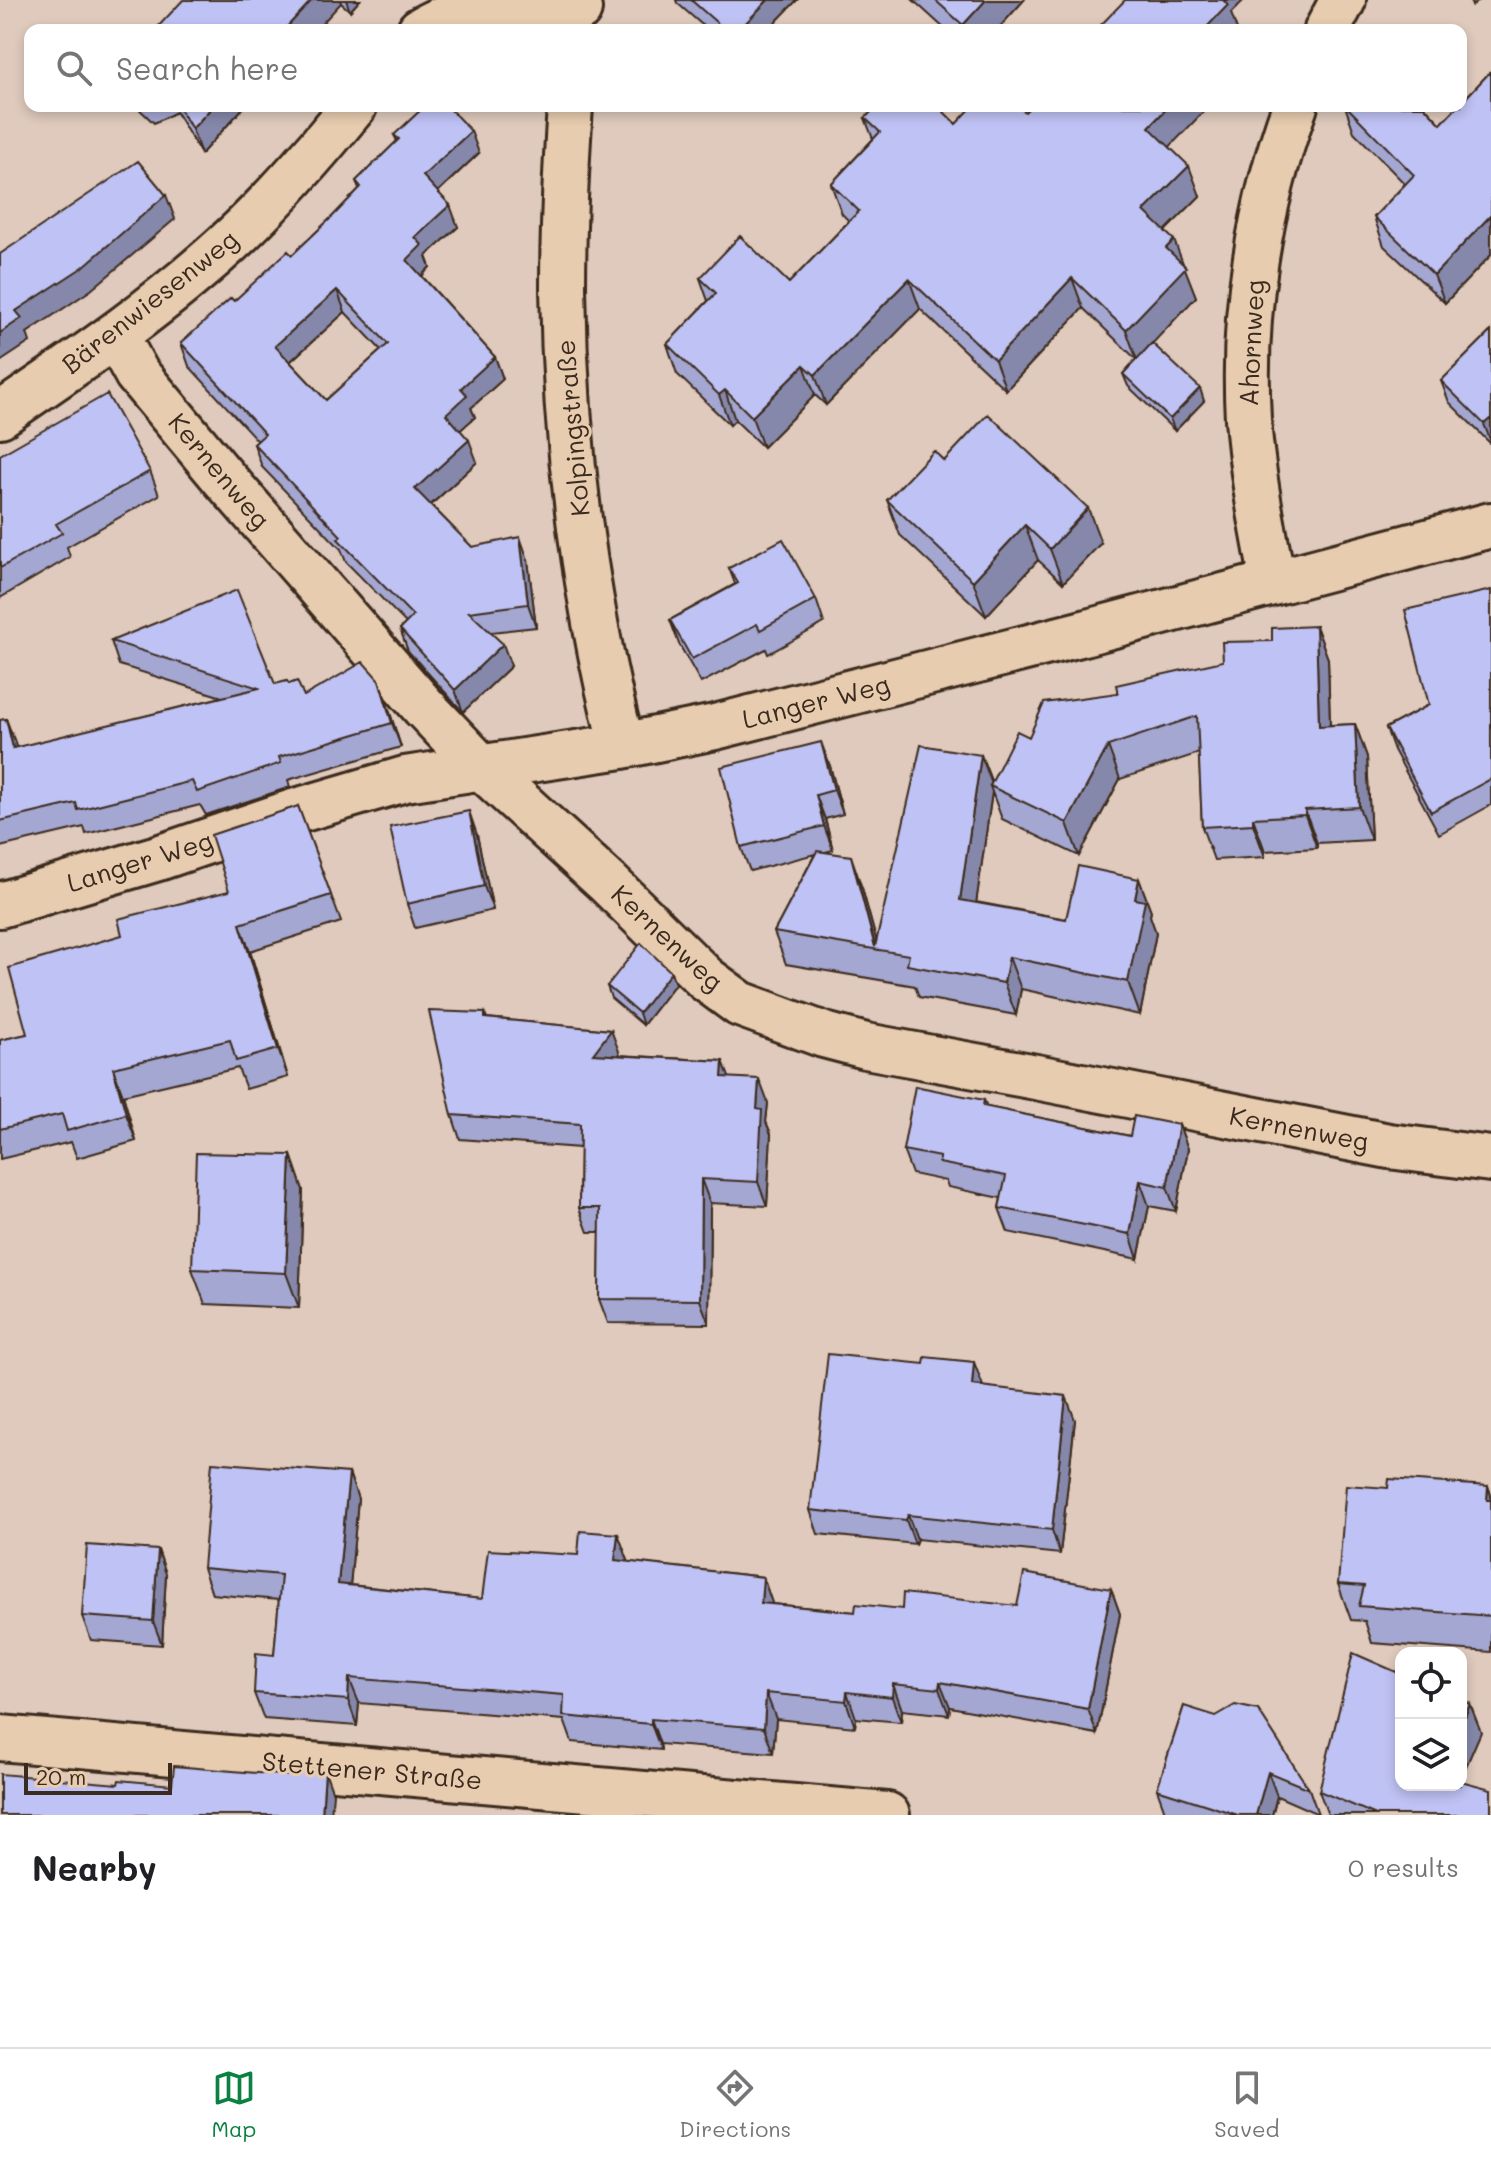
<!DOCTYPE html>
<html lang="en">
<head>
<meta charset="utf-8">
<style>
  :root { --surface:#fff; --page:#f2f2f2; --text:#202124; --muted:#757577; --line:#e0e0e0; --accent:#0b8043 }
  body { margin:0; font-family:Mali,sans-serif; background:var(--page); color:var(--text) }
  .controls { position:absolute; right:24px; bottom:24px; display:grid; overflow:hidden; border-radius:16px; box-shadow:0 4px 12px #0003 }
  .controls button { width:72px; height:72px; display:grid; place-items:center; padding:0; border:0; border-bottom:2px solid var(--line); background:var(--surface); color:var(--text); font:40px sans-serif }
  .scale { position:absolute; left:24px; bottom:20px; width:148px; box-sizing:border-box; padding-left:8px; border:4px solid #3b2a1e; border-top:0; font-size:22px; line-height:28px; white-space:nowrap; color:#3b2a1e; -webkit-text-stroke:6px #e7ccaf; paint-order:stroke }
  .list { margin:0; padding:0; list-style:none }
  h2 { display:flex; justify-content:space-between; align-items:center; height:104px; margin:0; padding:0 32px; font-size:34px }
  h2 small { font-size:26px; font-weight:400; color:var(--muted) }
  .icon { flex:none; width:44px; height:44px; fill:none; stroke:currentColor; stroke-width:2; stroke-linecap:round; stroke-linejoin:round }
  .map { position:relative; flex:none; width:1491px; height:1815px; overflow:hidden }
  .search { position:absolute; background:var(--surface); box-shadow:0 4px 12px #0003; left:24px; right:24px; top:24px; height:88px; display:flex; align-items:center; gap:20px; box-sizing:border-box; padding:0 28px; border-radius:16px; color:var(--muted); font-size:30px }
  .sheet { height:232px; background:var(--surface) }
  nav { display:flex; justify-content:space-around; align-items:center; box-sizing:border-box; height:112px; border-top:2px solid var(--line); background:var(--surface); font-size:22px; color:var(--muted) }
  nav a { display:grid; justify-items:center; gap:4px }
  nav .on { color:var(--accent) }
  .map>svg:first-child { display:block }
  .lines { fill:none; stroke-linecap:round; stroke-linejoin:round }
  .street-casing { stroke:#3b2a1e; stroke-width:50 }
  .secondary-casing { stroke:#3b2a1e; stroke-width:50 }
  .street { stroke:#e7ccaf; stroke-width:44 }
  .secondary { stroke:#e7ccaf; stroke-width:44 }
  .wall { fill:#a4a7d2; stroke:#3b2a1e; stroke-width:2; fill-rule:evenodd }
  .shaded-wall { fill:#8688ab; stroke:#3b2a1e; stroke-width:2 }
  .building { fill:#bfc2f4; stroke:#3b2a1e; stroke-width:2; fill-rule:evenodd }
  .labels { text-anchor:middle; stroke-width:6; stroke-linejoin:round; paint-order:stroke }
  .street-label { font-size:26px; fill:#3b2a1e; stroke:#e7ccaf }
</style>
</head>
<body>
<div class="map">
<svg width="1491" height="1815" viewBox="0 0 1491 1815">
  <rect width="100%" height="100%" fill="#dfcabd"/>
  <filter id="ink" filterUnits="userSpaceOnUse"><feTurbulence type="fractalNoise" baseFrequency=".0125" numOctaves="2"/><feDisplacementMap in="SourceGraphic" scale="16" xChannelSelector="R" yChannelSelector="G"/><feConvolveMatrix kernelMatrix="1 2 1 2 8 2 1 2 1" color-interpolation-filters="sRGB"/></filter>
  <g filter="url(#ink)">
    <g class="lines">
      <defs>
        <path id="street" d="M420 30C470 0 520 3 579 9
          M1327 30 1343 0
          M570 106C566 167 563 227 563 288 565 442 584 597 622 746
          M116 336 137 374 222 476 423 706 480 766 608 883 706 979 740 1004 824 1035 866 1046 1036 1077 1389 1146 1491 1159
          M0 415C84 358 165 303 239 233 280 194 318 150 354 106
          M1273 582C1263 528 1252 474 1248 419 1242 313 1259 205 1295 106
          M0 905 158 858 293 812 405 779 622 746 715 727 1080 634 1491 525"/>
        <path id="secondary" d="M0 1738 887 1815"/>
      </defs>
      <use href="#street" class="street-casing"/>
      <use href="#secondary" class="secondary-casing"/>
      <use href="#street" class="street"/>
      <use href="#secondary" class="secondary"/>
    </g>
    <path class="wall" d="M183 0H360L350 11 341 3Z
      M676 0H797L768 30H708L677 3Z
      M913 0H1024L997 30H946Z
      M1491 71V255L1445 303 1384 246 1374 217 1405 184 1354 132 1345 106H1424L1441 124Z
      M136 106H245L201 154 176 112 154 123Z
      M1025 112 1170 147 1200 196 1165 231 1183 265 1196 297 1152 343 1204 401 1175 431 1128 386 1123 374 1136 359 1083 308 1006 390 920 309 826 405 815 395 763 447 735 420 730 425 677 374 667 344 708 301 700 278 789 283 849 221 842 214 831 184 873 139 865 118 956 124Z
      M394 135 479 153 438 192 458 227 426 256 430 267 422 276 495 357 503 379 471 408 475 417 460 430 477 462 431 505 472 547 528 560 536 627 491 632 511 666 463 712 408 651 400 629 406 623 346 562 341 549 262 467 254 444 258 441 189 366 181 343 292 255 333 216 359 189 356 181 397 141ZM345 312 381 350 326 400 290 362Z
      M1491 331V444L1449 402 1441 381Z
      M0 455 150 471 159 495 67 547 70 557 0 598Z
      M944 461 1101 543 1063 583 1038 560 986 616 900 535 887 500Z
      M729 568 816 599 824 623 768 654 766 649 701 683 679 644 670 620 735 584Z
      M1491 590V805L1439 834 1394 750 1386 728 1429 705Z
      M1316 626 1328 659 1330 725 1355 724 1367 757 1371 840 1317 843V848L1265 851V857L1214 860 1202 827 1199 753 1120 779 1079 856 1002 819 992 792 976 902 1066 919 1139 879 1151 911 1150 916 1156 933 1140 1015 1021 989 1016 1015 919 997 915 986 786 964 774 932 815 854 750 871 741 847 830 766 843 814 825 819 833 850 825 852 862 888 876 941 981 755 992 783 1029 737 1118 693 1223 661 1272 641Z
      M111 641 275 684H289L304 696 379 680 401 747 288 780 290 787 206 815 200 805 86 834 84 827 0 847V720L6 719 16 748 222 697 119 665Z
      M298 806 341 922 250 951 288 1077 246 1089 238 1068 123 1095 136 1141 77 1158 71 1142 0 1159V1040L27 1034 122 935 229 891Z
      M477 835 493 910 415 928 407 904Z
      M671 972 675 984 643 1025 611 998 607 986Z
      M485 1013 487 1018 611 1030 619 1055 723 1061 728 1077 768 1103 766 1122 771 1134 767 1206 710 1203 709 1324 608 1323 599 1299 600 1232H588L579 1208 580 1148 460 1139 452 1115Z
      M984 1100 987 1107 1130 1136 1179 1125 1188 1149 1176 1211 1149 1206 1138 1259 1008 1232 999 1208 1001 1198 948 1187 946 1181 912 1174 903 1150Z
      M291 1155 303 1190 299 1308 205 1304 192 1269Z
      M983 1387 1075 1420 1060 1554 917 1539 915 1544 818 1534 810 1510Z
      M349 1473 358 1499 350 1585 482 1599 578 1555 618 1534 627 1562 763 1577 772 1604 855 1612 1017 1606 1111 1589 1120 1614 1097 1734 950 1707 949 1715 902 1710 901 1722 856 1718 855 1727 776 1719 773 1753 660 1744 661 1750 572 1742 564 1720 359 1703 357 1726 264 1719 254 1693 274 1655 279 1600 212 1594 203 1568Z
      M1488 1486 1491 1495V1652L1372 1643 1365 1621 1351 1620 1338 1584Z
      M158 1550 166 1574 162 1645 91 1640 82 1616Z
      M1184 1706 1309 1789 1318 1814 1277 1796 1272 1815H1170L1166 1814 1157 1789Z
      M1401 1785 1491 1815H1328L1319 1791Z"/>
    <path class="shaded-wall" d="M312 0H340L341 3 316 30H284Z
      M346 0H360L350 11Z
      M768 0H797L768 30H739Z
      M986 0H1024L997 30H964L963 25Z
      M1217 0H1244L1231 13 1237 30H1204Z
      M1470 0H1479L1472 6Z
      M213 106H245L201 154 192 129Z
      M1169 106H1209L1160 157 1149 127Z
      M471 131 479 153 431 198 423 176Z
      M1189 166 1200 196 1155 241 1144 211Z
      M166 195 175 219 91 290 27 333 30 342 0 362V333L16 311Z
      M450 205 458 227 426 256 430 267 415 282 407 260 415 237Z
      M1491 215V255L1445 303 1434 275Z
      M1174 240 1196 297 1137 360 1126 330 1166 248Z
      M1072 278 1083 308 1006 390 995 360Z
      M909 279 920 309 826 405 815 375Z
      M337 290 345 312 283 368 275 346Z
      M495 357 503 379 471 408 475 417 454 436 446 414 461 388Z
      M804 365 815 395 763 447 752 417Z
      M1200 388 1204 401 1175 431 1170 419Z
      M725 390 735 420 730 425 719 395Z
      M1491 418V442L1484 424Z
      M469 440 477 462 424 511 415 489Z
      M1088 508 1101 543 1063 583 1050 549Z
      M1025 525 1038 560 986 616 973 581Z
      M520 537 528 560 536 627 528 604Z
      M1316 626 1328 659 1331 759 1319 726Z
      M503 644 511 666 463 712 455 690Z
      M379 680 387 703 401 747 392 723Z
      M6 719 15 742 21 772 13 748Z
      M1355 724 1367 757 1371 840 1359 807Z
      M821 742 830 766 843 814 834 790Z
      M1108 746 1120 779 1079 856 1067 823Z
      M981 755 993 787 990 786 992 792 972 932 960 900Z
      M816 795 825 819 833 850 824 826Z
      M1305 810 1317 843V848L1305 815Z
      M469 811 477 835 493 910 484 886Z
      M1253 818 1265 851V857L1253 824Z
      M851 856 862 888 879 950 876 949Z
      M1139 879 1151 911 1150 916 1156 933 1140 1015 1128 982 1135 899Z
      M240 924 250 951 288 1077 278 1049Z
      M1009 957 1021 989 1016 1015 1004 983Z
      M671 972 675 984 643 1025 639 1013Z
      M611 1030 620 1054 602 1078 593 1054Z
      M723 1061 732 1085 722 1077Z
      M113 1068 123 1095 136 1141 126 1114Z
      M759 1079 768 1103 766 1122 771 1134 767 1206 758 1182 757 1109Z
      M1179 1125 1188 1149 1176 1211 1167 1187Z
      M291 1155 303 1190 299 1308 286 1273Z
      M701 1179 710 1203 709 1324 700 1300Z
      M1140 1181 1149 1206 1138 1259 1130 1234Z
      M974 1362 983 1386 972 1385Z
      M1066 1396 1075 1420 1060 1554 1052 1530Z
      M349 1473 358 1499 348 1609 338 1584Z
      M1488 1486 1491 1495V1512L1487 1500Z
      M908 1515 917 1539 915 1544 906 1520Z
      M618 1534 628 1560 625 1586 615 1560Z
      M158 1550 166 1574 162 1645 153 1621Z
      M763 1577 772 1603 770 1628 761 1603Z
      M1111 1589 1120 1614 1097 1734 1088 1709Z
      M349 1678 359 1703 357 1726 348 1700Z
      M940 1682 950 1707 949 1715 939 1689Z
      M893 1684 902 1710 901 1722 892 1697Z
      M847 1692 856 1718 855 1727 846 1701Z
      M766 1693 776 1719 773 1753 764 1728Z
      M1470 1704 1481 1732 1461 1778V1726Z
      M651 1719 660 1744 661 1750 651 1724Z
      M325 1771 333 1793 331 1815H322Z
      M1268 1772 1277 1796 1272 1815H1256Z"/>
    <path class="building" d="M183 0H312L284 30H155Z
      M691 0H768L739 30H725Z
      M935 0H986L963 25Z
      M1125 0H1223L1228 5 1204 30H1096Z
      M1491 71V215L1434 275 1374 217 1414 175 1346 106H1424L1441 124 1458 106H1461V103Z
      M178 106H213L192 129Z
      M425 106H447L471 131 423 176 450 205 415 237 422 245 407 260 495 357 461 388 467 395 446 414 469 440 415 489 472 547 520 537 528 604 469 612 503 644 455 690 400 629 413 616 338 539 341 536 254 444 265 434 181 343 231 298 234 301 288 251 292 255 333 216 361 187 356 181 399 139 394 135ZM337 290 388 344 326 400 275 346Z
      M877 106H938L956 124 973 106H1018L1025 112 1031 106H1169L1149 127 1189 166 1144 211 1174 240 1166 248 1186 267 1126 330 1072 278 995 360 909 279 815 375 804 365 752 417 725 390 719 395 667 344 716 293 700 278 740 236 789 283 859 211 831 184 880 132 865 118Z
      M138 161 166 195 83 267 16 311 22 318 0 333V254Z
      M1491 331V418L1484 424 1441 381Z
      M1152 343 1200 388 1170 419 1123 374Z
      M107 394 150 471 56 524 62 533 0 568V455Z
      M988 414 1088 508 1050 549 1025 525 973 581 887 500 934 451 944 461Z
      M783 539 816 599 760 630 757 624 692 659 670 620 738 583 729 568Z
      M237 590 275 684 287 681 289 684 297 681 304 696 363 662 379 680 392 723 279 757 281 763 197 792 192 781 78 810 76 803 0 821V720L6 719 13 748 259 688 111 641Z
      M1491 590V779L1431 812 1386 728 1429 705 1405 610Z
      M1316 626 1319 726 1355 724 1359 807 1305 810V815L1253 818V824L1202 827 1197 716 1108 746 1067 823 990 786 1017 731 1029 737 1044 703 1118 693 1116 685 1223 661 1222 642 1272 641V628Z
      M821 742 834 790 816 795 824 826 741 847 721 767Z
      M921 745 981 755 960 900 1066 919 1078 866 1139 879 1135 899 1145 901 1128 982 1009 957 1004 983 907 965 909 955 774 932 817 851 851 856 875 947Z
      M298 806 331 895 240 924 278 1049 236 1061 230 1040 113 1068 126 1114 67 1131 62 1114 0 1129V1040L27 1034 9 968 122 935 118 919 229 891 211 835Z
      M469 811 484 886 407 904 390 827Z
      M641 943 671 972 639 1013 607 986Z
      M429 1011 485 1013V1018L611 1030 593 1054 723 1061 722 1077 759 1079 757 1109 762 1110 758 1182 701 1179 700 1300 599 1299 600 1208H579L580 1124 452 1115Z
      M915 1086 984 1100 983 1106 1130 1136 1134 1116 1179 1125 1167 1187 1140 1181 1130 1234 999 1208 1006 1176 939 1163 940 1157 903 1150Z
      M196 1153 291 1155 286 1273 192 1269Z
      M828 1354 924 1364 925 1357 974 1362 972 1385 1066 1396 1052 1530 908 1515 906 1520 810 1510Z
      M212 1462 349 1473 338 1584 482 1599 488 1550 578 1555 580 1531 618 1534 615 1560 763 1577 761 1603 855 1612 856 1604 902 1609 903 1593 1017 1606 1024 1573 1111 1589 1088 1709 940 1682 939 1689 893 1684 892 1697 847 1692 846 1701 766 1693 764 1728 651 1719V1724L563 1716 564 1695 349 1678 348 1700 254 1693 256 1653 274 1655 281 1575 203 1568Z
      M1389 1479 1488 1486 1487 1500H1491V1616L1359 1606 1364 1586 1338 1584 1346 1485 1388 1488Z
      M87 1545 158 1550 153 1621 82 1616Z
      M1353 1653 1401 1674V1785H1461V1781L1491 1789V1815H1376L1319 1791Z
      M1461 1700 1470 1704 1461 1726Z
      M1235 1705 1258 1710 1309 1789 1268 1772 1256 1815H1238L1157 1789 1184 1706 1216 1716Z
      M174 1766 293 1776 294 1768 325 1771 322 1815H0V1774L118 1784 119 1780 172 1785Z"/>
  </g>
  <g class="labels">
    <g class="street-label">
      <text transform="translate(150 302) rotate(-38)" y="9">Bärenwiesenweg</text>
      <text transform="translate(1252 343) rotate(-87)" y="9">Ahornweg</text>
      <text transform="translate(573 428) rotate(-95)" y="9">Kolpingstraße</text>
      <text transform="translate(219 471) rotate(50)" y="9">Kernenweg</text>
      <text transform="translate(816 702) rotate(-14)" y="9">Langer Weg</text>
      <text transform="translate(140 862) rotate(-17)" y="9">Langer Weg</text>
      <text transform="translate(667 938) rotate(43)" y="9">Kernenweg</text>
      <text transform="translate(1299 1129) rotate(11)" y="9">Kernenweg</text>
      <text transform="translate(372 1771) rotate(5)" y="9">Stettener Straße</text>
    </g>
  </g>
</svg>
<div class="controls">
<button><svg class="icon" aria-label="locate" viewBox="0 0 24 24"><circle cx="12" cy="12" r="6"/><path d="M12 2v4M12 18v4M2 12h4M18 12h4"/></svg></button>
<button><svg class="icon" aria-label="layers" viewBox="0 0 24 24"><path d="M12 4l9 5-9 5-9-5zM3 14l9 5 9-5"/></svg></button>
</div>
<div class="scale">20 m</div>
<div class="search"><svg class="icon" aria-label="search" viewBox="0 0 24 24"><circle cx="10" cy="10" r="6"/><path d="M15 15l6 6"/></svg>Search here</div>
</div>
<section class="sheet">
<h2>Nearby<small>0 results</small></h2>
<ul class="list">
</ul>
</section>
<nav>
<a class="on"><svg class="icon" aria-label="map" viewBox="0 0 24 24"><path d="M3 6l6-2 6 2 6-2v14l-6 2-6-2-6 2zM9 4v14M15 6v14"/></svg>Map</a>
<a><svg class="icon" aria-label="directions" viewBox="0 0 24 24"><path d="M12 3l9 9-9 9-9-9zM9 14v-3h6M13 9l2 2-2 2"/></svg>Directions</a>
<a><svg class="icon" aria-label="saved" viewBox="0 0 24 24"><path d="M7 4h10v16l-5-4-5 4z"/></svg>Saved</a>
</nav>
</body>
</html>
